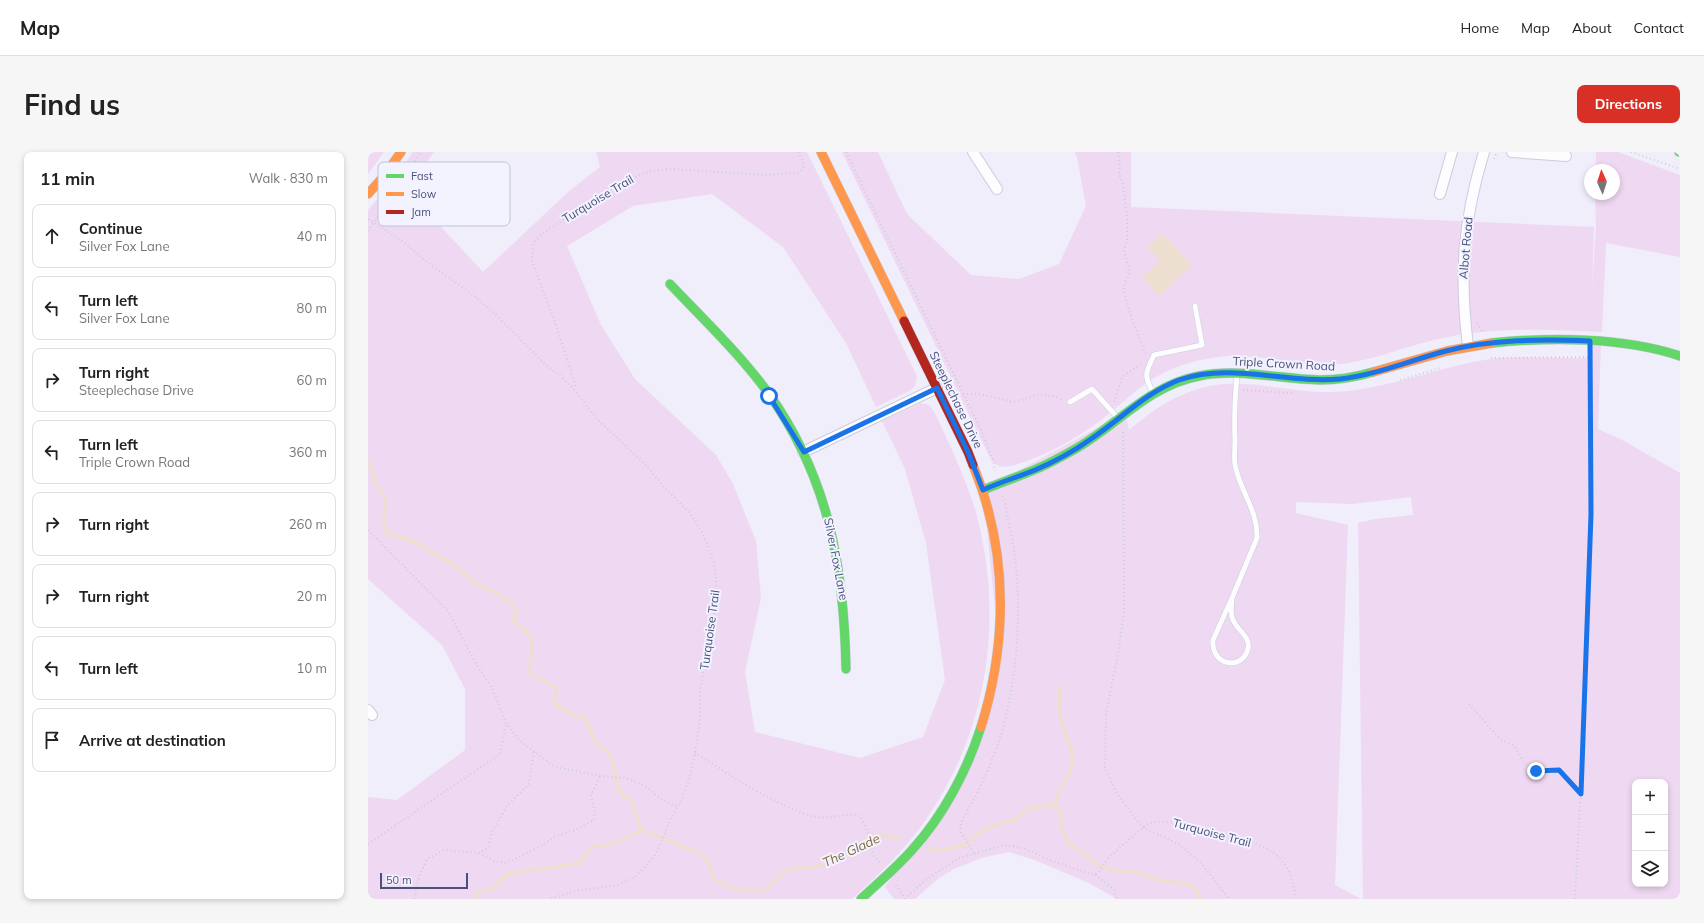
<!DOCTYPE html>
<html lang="en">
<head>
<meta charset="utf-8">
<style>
  :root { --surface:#fff; --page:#f6f6f6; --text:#222; --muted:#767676; --line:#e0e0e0; --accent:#d93025 }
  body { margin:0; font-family:Mulish,sans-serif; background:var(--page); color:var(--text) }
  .controls { position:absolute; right:12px; bottom:12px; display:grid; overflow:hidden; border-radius:8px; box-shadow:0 2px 6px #0003 }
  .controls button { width:36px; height:36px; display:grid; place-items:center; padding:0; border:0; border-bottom:1px solid var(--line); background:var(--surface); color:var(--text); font:20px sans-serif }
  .compass { position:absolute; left:1216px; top:12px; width:36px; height:36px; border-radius:50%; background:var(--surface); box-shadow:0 2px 6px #0003; rotate:357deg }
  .scale { position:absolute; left:12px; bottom:10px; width:88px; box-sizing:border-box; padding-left:4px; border:2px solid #4a527c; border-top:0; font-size:11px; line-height:14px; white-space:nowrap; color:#4a527c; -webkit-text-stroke:3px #f3f2ff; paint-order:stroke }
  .stop { position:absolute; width:12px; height:12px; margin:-9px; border:3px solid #1a73e8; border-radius:50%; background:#fff }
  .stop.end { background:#1a73e8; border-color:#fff; box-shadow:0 1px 4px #0008 }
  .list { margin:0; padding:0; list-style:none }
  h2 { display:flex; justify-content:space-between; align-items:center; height:52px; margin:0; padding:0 16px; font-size:17px }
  h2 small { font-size:13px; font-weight:400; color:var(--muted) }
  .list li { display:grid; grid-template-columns:26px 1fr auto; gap:12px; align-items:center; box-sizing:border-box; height:64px; margin:0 8px 8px; padding:0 8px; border:1px solid var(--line); border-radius:8px }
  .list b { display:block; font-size:15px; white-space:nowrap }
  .list p { margin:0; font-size:13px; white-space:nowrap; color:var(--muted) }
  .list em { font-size:13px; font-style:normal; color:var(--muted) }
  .icon { flex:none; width:22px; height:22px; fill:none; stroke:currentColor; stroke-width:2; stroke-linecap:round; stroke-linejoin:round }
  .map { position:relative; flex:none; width:1312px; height:747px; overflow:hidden; border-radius:8px }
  header { display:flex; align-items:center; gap:24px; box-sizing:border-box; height:56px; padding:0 20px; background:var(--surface); border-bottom:1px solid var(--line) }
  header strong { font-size:19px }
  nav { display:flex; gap:22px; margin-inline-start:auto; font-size:14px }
  .intro { display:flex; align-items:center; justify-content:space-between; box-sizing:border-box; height:96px; padding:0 24px }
  h1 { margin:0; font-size:28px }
  .button { padding:10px 18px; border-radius:8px; background:var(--accent); color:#fff; font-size:14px; font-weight:700 }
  main { display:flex; gap:24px; padding:0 24px }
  aside { flex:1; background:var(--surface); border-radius:8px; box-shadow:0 2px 6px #0003 }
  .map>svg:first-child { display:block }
  .green { fill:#efd8f2; fill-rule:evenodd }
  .water { fill:#ecdfcf }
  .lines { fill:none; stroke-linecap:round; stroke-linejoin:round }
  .stream { stroke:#ecdfcf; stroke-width:3.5 }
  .lane-casing { stroke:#cbcddd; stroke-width:6 }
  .street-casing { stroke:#cbcddd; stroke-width:12 }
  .fast-casing { stroke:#cccdde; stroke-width:10 }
  .slow-casing { stroke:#cccdde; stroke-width:10 }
  .jam-casing { stroke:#cccdde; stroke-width:10 }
  .path { stroke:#cccdda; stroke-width:2; stroke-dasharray:1 3; stroke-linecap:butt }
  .lane { stroke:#fdfcfe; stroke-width:5 }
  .street { stroke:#fdfcfe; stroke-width:10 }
  .fast { stroke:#63d668; stroke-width:9 }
  .slow { stroke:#ff974d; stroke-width:9 }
  .jam { stroke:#b3261e; stroke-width:9 }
  .route { stroke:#1a73e8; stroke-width:5 }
  .labels { text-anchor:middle; stroke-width:4; stroke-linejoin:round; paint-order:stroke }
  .street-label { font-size:12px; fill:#4a527c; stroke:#f3f2ff }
  .water-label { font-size:13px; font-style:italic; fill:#82693c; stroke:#f3f2ff }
  .key { fill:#f3f2ff; stroke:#c0c2d8; stroke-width:1 }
  .key-label { font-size:11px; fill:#4a527c }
</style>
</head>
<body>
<header>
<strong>Map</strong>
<nav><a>Home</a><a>Map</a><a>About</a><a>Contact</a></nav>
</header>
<div class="intro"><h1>Find us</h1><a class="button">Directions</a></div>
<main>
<aside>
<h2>11 min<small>Walk · 830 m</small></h2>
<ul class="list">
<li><svg class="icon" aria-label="ahead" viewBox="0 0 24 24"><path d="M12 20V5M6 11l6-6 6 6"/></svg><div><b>Continue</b><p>Silver Fox Lane</p></div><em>40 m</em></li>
<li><svg class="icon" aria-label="left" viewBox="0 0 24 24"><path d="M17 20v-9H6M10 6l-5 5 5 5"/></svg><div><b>Turn left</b><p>Silver Fox Lane</p></div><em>80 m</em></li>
<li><svg class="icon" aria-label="right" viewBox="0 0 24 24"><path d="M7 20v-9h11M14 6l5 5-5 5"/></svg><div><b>Turn right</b><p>Steeplechase Drive</p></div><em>60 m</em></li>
<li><svg class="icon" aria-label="left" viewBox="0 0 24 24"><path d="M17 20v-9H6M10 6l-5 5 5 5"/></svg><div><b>Turn left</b><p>Triple Crown Road</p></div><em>360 m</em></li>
<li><svg class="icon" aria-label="right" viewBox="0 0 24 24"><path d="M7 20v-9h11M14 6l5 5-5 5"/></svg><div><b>Turn right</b></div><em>260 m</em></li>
<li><svg class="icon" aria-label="right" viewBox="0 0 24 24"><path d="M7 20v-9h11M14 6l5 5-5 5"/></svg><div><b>Turn right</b></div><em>20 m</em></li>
<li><svg class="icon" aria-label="left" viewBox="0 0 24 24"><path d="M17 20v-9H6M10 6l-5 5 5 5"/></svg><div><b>Turn left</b></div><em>10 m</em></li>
<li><svg class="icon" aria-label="arrive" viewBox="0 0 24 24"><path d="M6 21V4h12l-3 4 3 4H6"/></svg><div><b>Arrive at destination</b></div></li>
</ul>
</aside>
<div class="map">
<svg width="1312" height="747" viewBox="0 0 1312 747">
  <rect width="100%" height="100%" fill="#f0eefa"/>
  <path class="green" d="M0 0H16L0 22Z
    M45 0H66L39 38 115 120 200 40 232 15 228 0H439L549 224 547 234 543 238 508 255 478 191 415 95 344 42 265 54 199 94 233 173 267 227 348 303 365 332 388 389 393 446 377 520 387 580 492 606 555 585 577 528 558 391 537 317 514 269 553 251 561 253 566 259C582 294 600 330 610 368 636 473 618 585 554 673 534 701 509 724 484 747H0V645L29 648 97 598V537L74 493 0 427V58L26 27Z
    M474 0H510L539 62 603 123 651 127 691 112 718 54 709 5 706 0H763V55L1226 75 1224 137 1228 75 1227 42H1246V18H1228V0H1250L1312 23V105L1238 91 1234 180C1177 177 1122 175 1066 188 1035 195 1006 208 974 212 941 215 910 206 877 204 850 202 820 209 795 221 775 231 760 246 743 260 717 281 688 299 656 310 644 314 633 319 623 308Z
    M1218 189 1233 190 1230 277 1256 289 1312 321V747H995L990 371 1007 367 1045 363 1043 345 985 352 928 350V361L980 373 967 733 993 747H749L721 731 664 707 641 700 613 706 586 717 571 726 547 747H526L517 735 595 621 631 496 615 338 757 261 761 278C782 260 803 245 830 237 873 223 924 242 968 240 1017 237 1063 218 1110 209 1146 202 1185 207 1222 206ZM1267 630H1297V732H1267Z"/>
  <path class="water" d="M794 81 824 113 791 144 774 125 792 109 779 95Z"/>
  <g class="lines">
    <path class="stream" d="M0 310C5 317 5 323 7 331 9 335 14 339 16 344 20 357 12 368 19 381L47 390 89 415 105 430 127 440 146 453 148 463 145 469 164 485C165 497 162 509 162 522L187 535 189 542 186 551C190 555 199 560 205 563 207 564 211 563 214 564 221 568 222 579 225 586 229 593 237 596 241 601 251 616 243 640 262 647 268 658 268 668 274 678
      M687 653 692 660 694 677 700 690 729 712 743 718 771 721 790 728 820 732 828 737 832 747
      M687 653C689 636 703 627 704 611 706 597 699 588 695 575 691 563 691 548 692 535
      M562 698H574L597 693 617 677 648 667 661 656 687 653
      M105 747 111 739 123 738 139 722 213 711 223 695 244 692 274 678 333 702 341 711 346 727 366 737 397 739C403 733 415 719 423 717 434 714 448 716 459 712 485 701 498 675 530 686"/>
    <defs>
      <path id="lane" d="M785 240C775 223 778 220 786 203L834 193 827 154
        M702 250 724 237 749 265
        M864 446 889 386C890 358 872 339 867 313 866 305 867 296 867 288 866 266 867 245 869 223
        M864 446C864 452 862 460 864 465 867 478 883 483 880 497 874 519 843 514 845 488Z"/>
      <path id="street" d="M605 0 629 37
        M1144 0 1198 4
        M1072 42 1084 0
        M1100 194C1091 122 1095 69 1116 0
        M435 300 569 236
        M0 558 4 563"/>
      <path id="fast" d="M1311 0H1312
        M302 132C336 168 372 202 401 242 461 327 476 415 478 517
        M1124 191C1183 185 1255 185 1312 204
        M615 338C632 331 649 325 666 318 681 312 695 304 709 296 750 272 782 233 831 224 871 216 911 227 952 228 970 228 988 225 1005 220
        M493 747C510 731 528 716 544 698 575 664 599 619 613 575"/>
      <path id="slow" d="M453 0 536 169
        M0 42 16 24 33 0
        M1005 220 1079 199 1124 191
        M605 313C609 324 614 336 617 347 640 422 636 502 613 575"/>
      <path id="jam" d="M536 169 600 300 605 313"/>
    </defs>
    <use href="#lane" class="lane-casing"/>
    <use href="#street" class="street-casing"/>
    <use href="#fast" class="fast-casing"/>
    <use href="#slow" class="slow-casing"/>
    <use href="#jam" class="jam-casing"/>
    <path class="path" d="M478 0 613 278 625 308 627 319
      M750 0 752 14 751 22 755 32 759 65V88L756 99 762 121C760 125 757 129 756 133 754 143 772 190 778 201
      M1263 0 1312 17
      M1126 7 1129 0
      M0 67 33 88 63 113 105 143 126 161 180 215 194 225 206 238 230 268 278 313 297 336 322 361 335 382 345 408 348 423 349 440 346 465 332 538V569L327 601 322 624 314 647 304 664 293 691 287 703 277 715 268 724 259 729 250 733 208 739 182 747
      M0 79 53 0
      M1109 171 1114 179
      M1123 206 1222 205
      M1032 228 1072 216
      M206 238 207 232 189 176 164 109 165 94 167 89 174 82 204 62 271 23 284 19 303 17 397 23 427 21 432 20 435 16 436 12 430 0
      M875 238 924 241
      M595 242H611L646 250 672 242 685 244 695 248
      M746 250 754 225 773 212
      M755 280 756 460 750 502 738 562 737 615 748 640 774 675 812 693 833 711 861 747
      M0 378 80 459 107 510 125 538 138 571 151 588 187 615 232 624 258 626 279 635 291 646 309 655
      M1101 552 1132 587 1146 594 1157 612 1168 619 1191 618 1212 641
      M327 601C363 623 409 656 449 665 464 668 477 660 492 664L498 675 505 703 513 711
      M0 692 132 602 138 572
      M111 701 126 709 138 711 173 694 186 685 205 679 226 668 227 660 223 643 232 624
      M606 701 593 681 592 674C596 665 601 656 606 647 615 630 622 613 629 595 649 539 654 464 647 406 645 388 640 370 637 352L634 344
      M727 723 746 737 748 747
      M528 733 537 747
      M46 747 51 725 59 707 76 698 111 701 120 696 124 680 139 654 161 632 166 599
      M537 747 556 729 591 706 637 693 658 697 684 709 726 723 730 721 741 705 778 673C799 661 880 686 901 698 905 700 910 704 913 708 923 719 926 733 928 747
      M1207 747 1218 536 1223 362 1222 203"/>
    <use href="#lane" class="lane"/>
    <use href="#street" class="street"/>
    <use href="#fast" class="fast"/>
    <use href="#slow" class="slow"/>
    <use href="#jam" class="jam"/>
  </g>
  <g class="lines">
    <path class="route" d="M401 244 436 300 569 236 600 300 615 338C632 330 650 325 667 318 686 310 706 299 723 287 753 267 777 241 811 228 863 210 919 232 972 227 1008 223 1043 208 1078 199 1124 187 1174 187 1222 189L1223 362 1213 642 1191 618 1168 619"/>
  </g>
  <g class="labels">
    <g class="street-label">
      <text transform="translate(230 47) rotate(-31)" y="4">Turquoise Trail</text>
      <text transform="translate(1098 96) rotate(-85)" y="4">Albot Road</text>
      <text transform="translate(916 212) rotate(3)" y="4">Triple Crown Road</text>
      <text transform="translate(588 248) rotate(64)" y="4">Steeplechase Drive</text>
      <text transform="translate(468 407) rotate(79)" y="4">Silver Fox Lane</text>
      <text transform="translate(342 478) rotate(-82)" y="4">Turquoise Trail</text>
      <text transform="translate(844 681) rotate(15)" y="4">Turquoise Trail</text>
    </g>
    <g class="water-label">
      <text transform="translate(483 698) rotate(-25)" y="5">The Glade</text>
    </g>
  </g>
  <rect x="10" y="10" width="132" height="64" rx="6" class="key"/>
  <rect x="18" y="22" width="18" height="4" fill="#63d668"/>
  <rect x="18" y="40" width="18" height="4" fill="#ff974d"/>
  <rect x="18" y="58" width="18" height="4" fill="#b3261e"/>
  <g class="key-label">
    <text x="43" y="28">Fast</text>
    <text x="43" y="46">Slow</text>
    <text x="43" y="64">Jam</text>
  </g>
</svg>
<div class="controls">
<button>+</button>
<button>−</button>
<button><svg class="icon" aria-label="layers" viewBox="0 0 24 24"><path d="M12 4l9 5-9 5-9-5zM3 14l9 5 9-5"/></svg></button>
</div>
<svg class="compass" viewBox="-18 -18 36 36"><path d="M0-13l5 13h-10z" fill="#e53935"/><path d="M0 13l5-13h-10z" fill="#767676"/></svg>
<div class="scale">50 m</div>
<div class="stop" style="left:401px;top:244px"></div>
<div class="stop end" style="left:1168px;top:619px"></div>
</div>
</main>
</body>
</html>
